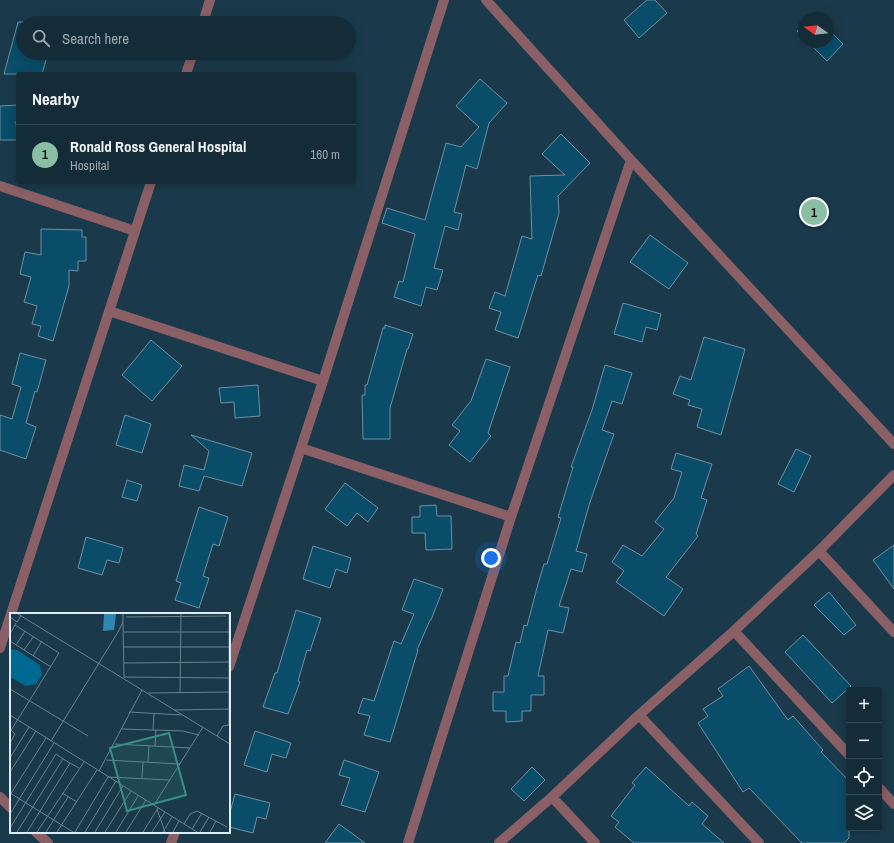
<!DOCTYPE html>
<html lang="en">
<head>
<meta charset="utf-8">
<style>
  :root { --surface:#142c38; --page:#1d3440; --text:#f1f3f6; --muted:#9da7ae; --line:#334853; --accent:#8abfa5 }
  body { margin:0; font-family:"Archivo Narrow",sans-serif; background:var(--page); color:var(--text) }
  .controls { position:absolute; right:12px; bottom:12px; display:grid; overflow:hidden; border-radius:4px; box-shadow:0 2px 10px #0003 }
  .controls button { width:36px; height:36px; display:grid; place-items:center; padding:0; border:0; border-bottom:1px solid var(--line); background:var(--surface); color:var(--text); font:20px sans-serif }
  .compass { position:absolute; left:798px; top:12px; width:36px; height:36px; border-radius:50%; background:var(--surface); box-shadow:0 2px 10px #0003; rotate:285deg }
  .you { position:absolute; left:491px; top:558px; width:14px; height:14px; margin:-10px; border:3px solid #fff; border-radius:50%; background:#1a73e8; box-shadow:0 0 0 6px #1a73e833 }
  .badge { display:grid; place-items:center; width:26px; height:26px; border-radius:50%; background:var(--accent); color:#111; font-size:13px; font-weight:700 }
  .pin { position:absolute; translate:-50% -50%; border:2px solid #fff; box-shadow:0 1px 4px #0006 }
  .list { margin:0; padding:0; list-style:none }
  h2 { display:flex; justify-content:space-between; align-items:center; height:52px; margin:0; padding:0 16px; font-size:17px }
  h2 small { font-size:13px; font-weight:400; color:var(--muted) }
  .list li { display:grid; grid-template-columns:26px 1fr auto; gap:12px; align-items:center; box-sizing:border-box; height:60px; padding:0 16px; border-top:1px solid var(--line) }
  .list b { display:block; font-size:15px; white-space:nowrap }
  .list p { margin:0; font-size:13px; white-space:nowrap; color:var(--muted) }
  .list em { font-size:13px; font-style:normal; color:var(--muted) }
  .icon { flex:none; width:22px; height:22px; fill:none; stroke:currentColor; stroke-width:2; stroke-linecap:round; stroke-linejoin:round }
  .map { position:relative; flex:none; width:894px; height:843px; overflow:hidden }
  .search { position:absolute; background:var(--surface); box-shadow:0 2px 10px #0003; left:16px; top:16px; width:340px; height:44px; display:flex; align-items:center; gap:10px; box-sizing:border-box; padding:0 14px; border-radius:22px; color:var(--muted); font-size:15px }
  .panel { position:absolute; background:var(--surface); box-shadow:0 2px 10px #0003; left:16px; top:72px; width:340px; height:112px; border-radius:4px }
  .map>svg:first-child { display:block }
  .building { fill:#094d69; stroke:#6e90a3 }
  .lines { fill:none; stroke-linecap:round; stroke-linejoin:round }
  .minor { stroke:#8b5f66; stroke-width:10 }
  .inset-road { fill:none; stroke:#678290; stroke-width:1 }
  .view { fill:#388e89; fill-opacity:0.15; stroke:#388e89; stroke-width:2 }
  .inset-edge { fill:none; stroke:#dbedf7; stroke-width:2 }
</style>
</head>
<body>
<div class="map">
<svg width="894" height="843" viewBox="0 0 894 843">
  <rect width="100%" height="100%" fill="#1a3a4b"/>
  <path class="building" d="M647 0H655L667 13 639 38 624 20Z
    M18 22H23V53H48L42 74H4Z
    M804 24V38L797 31Z
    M828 29 843 44 827 61 808 42H828Z
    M480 79 507 103 489 123 477 169 466 165 454 212 462 214 458 230 445 226 434 268 443 270 437 290 426 287 421 306 394 297 399 281 403 282 415 234 382 223 387 208 425 220 446 143 461 147 479 127 456 106Z
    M18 105V121H16L17 140H0V106Z
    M561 134 590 163 558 196 559 213 541 276 538 275 518 338 495 330 501 312 489 308 495 292 505 296 522 236 532 239 530 176 565 175 542 154Z
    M41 229 82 230V237H86V261H78V271L69 270V286L53 341 38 336 41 326 32 324 37 306 24 302 31 277 20 274 25 252 41 255Z
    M650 235 688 263 669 289 630 262Z
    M623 303 661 314 657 330 646 327 642 342 614 334Z
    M385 325 413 334 408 349H407L390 408V439H363L362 395H365V385H367L383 328H385Z
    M704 337 745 349 721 435 697 427 702 409 688 405 690 400 673 394 680 376 691 380Z
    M151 340 182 366 152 401 122 375Z
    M20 353 46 360 37 392 35 391 26 423 36 427 26 459 0 450V415L12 419 21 387 12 384Z
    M486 359 510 367 488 433 491 436 470 462 449 445 460 431 452 425 471 401Z
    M605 365 632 373 622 404 612 401 602 430 614 434 590 502 576 551 587 554 582 572 571 569 559 606 569 608 563 633 548 630 538 676H544V695H531V711H522V721L506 722V711H493V692H504V676H508L516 642 520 643 524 625 527 626 538 584 544 564H547L561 518 558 517 573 467H571L592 410Z
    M258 385 260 416 235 418 234 402 221 403 219 388Z
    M125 415 151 424 142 453 116 445Z
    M191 435 252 453 242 486 204 476 199 491 179 486 184 465 204 470 209 451Z
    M796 449 811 456 794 492 778 484Z
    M676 453 712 464 701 498 707 500 696 534 698 536 666 577 683 589 664 616 616 582 624 571 612 562 623 545 642 556 664 529 655 522 674 498 682 472 671 469Z
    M127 480 142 485 137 501 122 497Z
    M345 483 378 508 368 522 357 513 347 526 325 509Z
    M436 505 437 516H451L452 549 426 550 425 533H412V517H420V506Z
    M199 507 228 517 219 546 213 544 203 576 209 578 199 608 175 600 181 583 176 581Z
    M86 537 123 548 119 563 107 560 102 575 78 568Z
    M894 545V589L873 560Z
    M313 546 351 558 347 573 336 569 330 588 303 579Z
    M414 579 443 589 431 620H430L417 650H418L390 742 364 735 370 716 358 713 363 698 374 701 394 641 401 644 414 614 402 610Z
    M829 592 856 625 844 635 814 605Z
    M296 610 321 618 310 651 307 650 298 681 300 682 288 714 263 707 275 673H277Z
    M803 635 851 686 832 703 785 652Z
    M749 666 788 720 793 716 823 750 821 752 849 781V838L844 843H802L749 788 743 792 698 723 708 716 703 709 723 696 718 689Z
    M255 731 291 743 286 758 272 754 267 772 244 765Z
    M344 760 379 772 365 812 341 805 350 778 339 775Z
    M532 767 545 780 524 801 511 789Z
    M646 767 689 806 692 802 708 816 702 824 724 843H634L615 827 619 822 611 816 635 785 632 783Z
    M235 794 270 803 266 819 257 817 253 833 229 827V816Z
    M339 824 365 843H325Z"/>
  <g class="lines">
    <path class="minor" d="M486 0 631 160 894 444
      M203 23 210 0
      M186 74 193 53
      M0 186 135 231
      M109 311 323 381
      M301 448 511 517
      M819 551 894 632
      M11 614 151 182
      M734 631 849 755
      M0 648 11 614
      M229 667 323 381 444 0
      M639 715 759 843
      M879 788 894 804
      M0 797 11 808
      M552 797 595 843
      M36 832 48 843
      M171 843 175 832
      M408 843 511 517 631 160
      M499 843 552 797 639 715 734 631 819 551 894 475"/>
  </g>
  <g transform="translate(10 613)">
    <rect width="220" height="220" fill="#1a3a4b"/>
    <path d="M0 36 7 37 30 52 32 62 26 71 16 73 0 64Z" fill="#006991"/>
    <path d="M94 1H106L104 17 93 18Z" fill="#3088b2"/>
    <path class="inset-road" d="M8 1 220 131M0 4 7 9 11 3M116 4 216 3M113 9 114 65M114 19H220M0 21 6 10M0 28 41 54M6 32 15 18M114 34H220M14 37 24 23M23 43 32 28M114 50 220 49M114 64 220 65M0 76 78 123M138 80 220 79M170 80 171 1M164 97 220 96M119 99 172 102M0 102 187 219M219 112V1M112 116 173 118 189 122M143 117 144 101M0 119 49 40 5 12M207 123 213 113 220 112M41 128 108 19 113 9V1M0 130 5 121 1 117M105 131 180 135M145 133 146 117M0 145 19 114M96 147 170 151M138 149 139 133M89 158 132 77M0 159 26 118M132 165 133 149M0 180 63 219M52 180 67 189M0 182 36 125M144 192 193 114M147 196 155 219M0 201 44 130M174 211 180 201 187 198 217 214M0 215 46 141 53 146M182 216 192 200M7 219 53 146 69 155M17 219 60 150M27 219 74 149M36 219 58 184M47 219 87 157M65 219 98 164 160 167M75 219 106 168M85 219 113 173M95 219 121 178M106 219 128 183M116 219 136 187M133 219 148 195M142 219 155 199M153 219 162 204M163 219 169 208M190 219 199 204M200 219 206 208"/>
    <path class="view" d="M159 120 176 182 117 198 100 135Z"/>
    <rect width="220" height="220" class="inset-edge"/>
  </g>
</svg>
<div class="controls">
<button>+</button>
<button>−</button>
<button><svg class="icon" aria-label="locate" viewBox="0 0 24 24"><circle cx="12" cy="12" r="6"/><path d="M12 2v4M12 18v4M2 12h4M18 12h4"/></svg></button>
<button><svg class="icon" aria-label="layers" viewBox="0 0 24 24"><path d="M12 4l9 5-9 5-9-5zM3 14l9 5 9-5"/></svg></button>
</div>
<svg class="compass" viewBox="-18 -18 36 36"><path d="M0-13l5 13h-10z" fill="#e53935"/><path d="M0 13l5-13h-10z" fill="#9da7ae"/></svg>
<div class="you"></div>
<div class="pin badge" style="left:814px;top:212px">1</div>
<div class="search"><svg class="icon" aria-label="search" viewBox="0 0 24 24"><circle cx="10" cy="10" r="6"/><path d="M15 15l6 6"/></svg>Search here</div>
<section class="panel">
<h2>Nearby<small></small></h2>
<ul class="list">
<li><span class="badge">1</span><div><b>Ronald Ross General Hospital</b><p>Hospital</p></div><em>160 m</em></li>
</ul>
</section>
</div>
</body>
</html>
